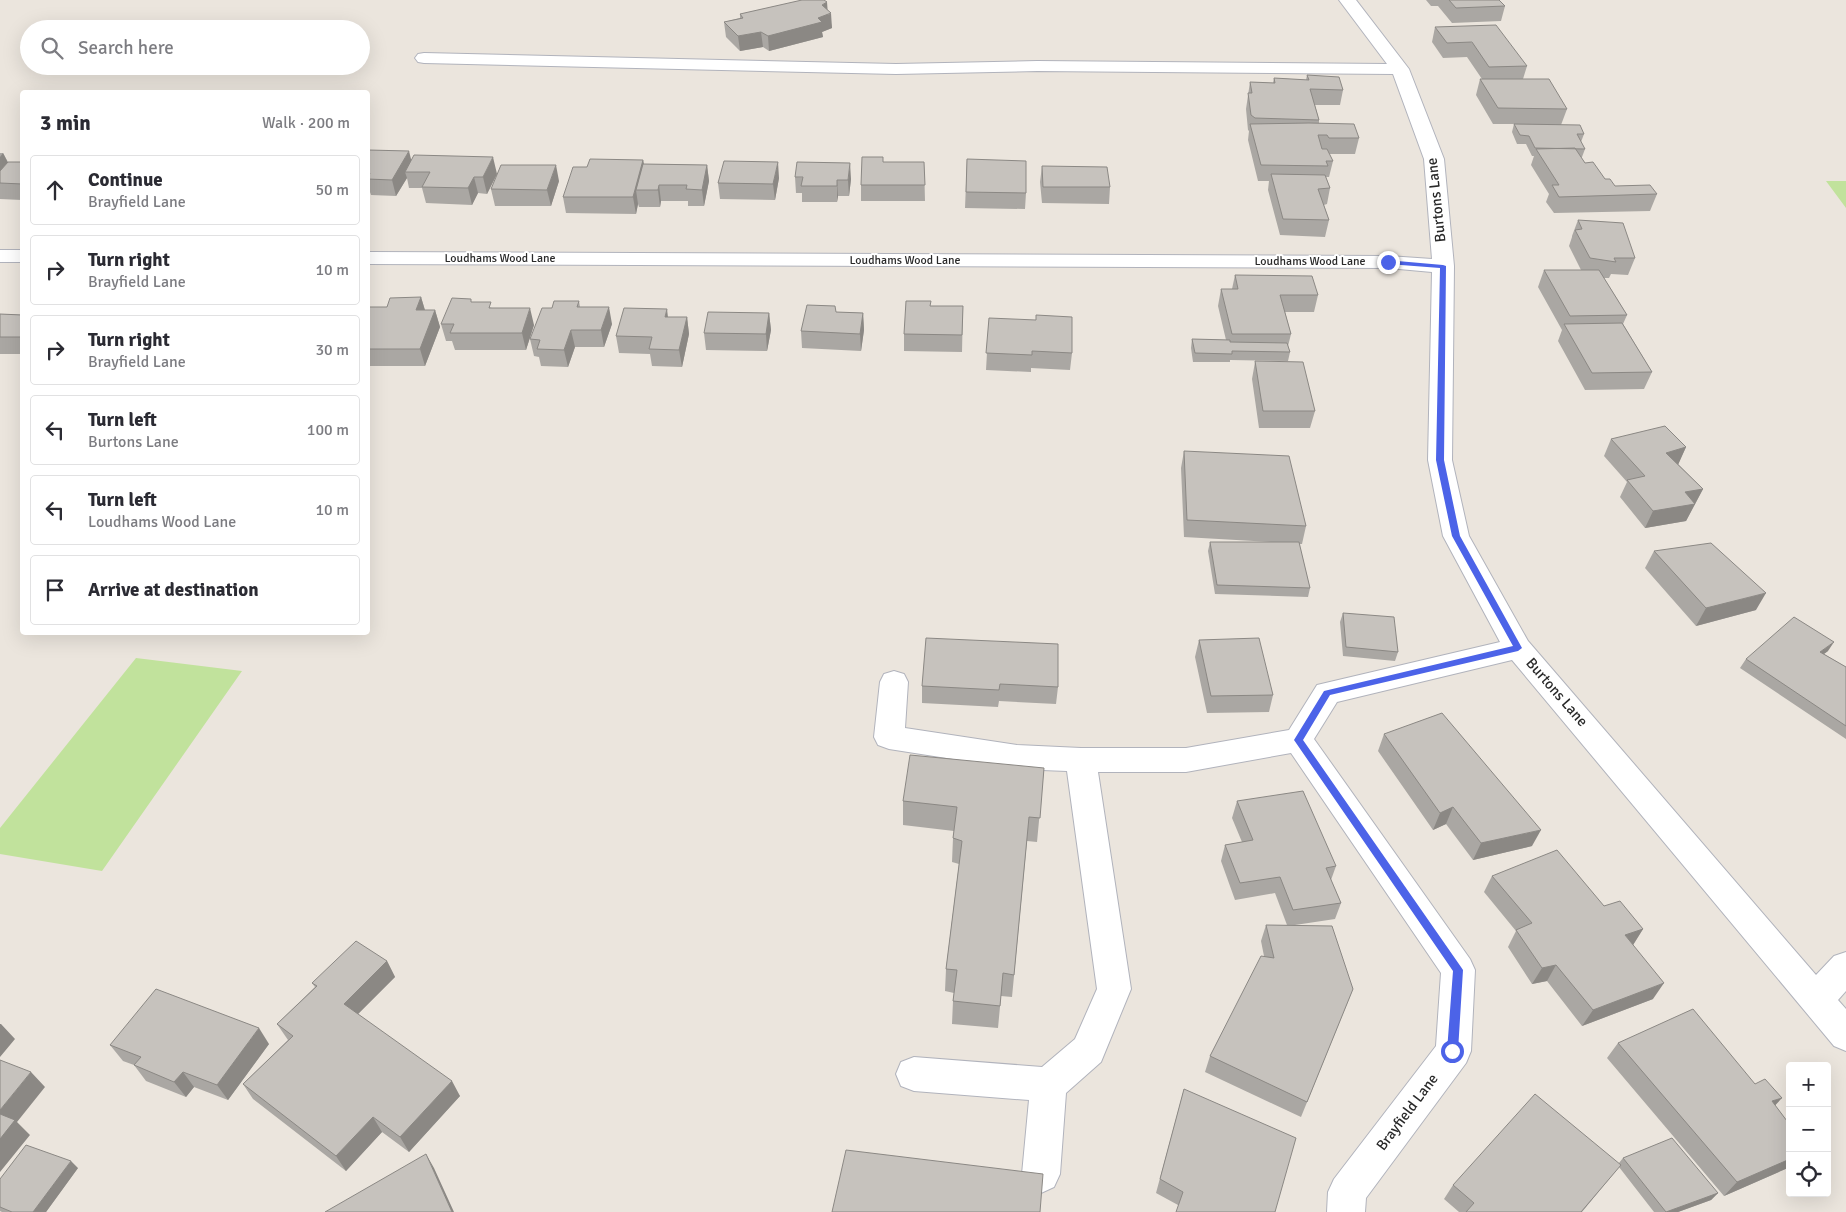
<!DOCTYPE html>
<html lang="en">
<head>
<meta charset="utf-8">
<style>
  :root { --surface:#fff; --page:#f2f2f3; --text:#2b2b33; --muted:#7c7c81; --line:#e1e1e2 }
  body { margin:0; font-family:Signika,sans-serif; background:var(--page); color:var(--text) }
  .controls { position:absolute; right:15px; bottom:15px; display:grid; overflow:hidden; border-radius:5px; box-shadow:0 5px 20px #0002 }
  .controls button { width:45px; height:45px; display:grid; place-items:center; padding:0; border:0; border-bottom:1px solid var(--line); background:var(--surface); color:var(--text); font:25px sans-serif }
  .stop { position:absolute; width:15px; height:15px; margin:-11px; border:4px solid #4c63e8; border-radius:50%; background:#fff }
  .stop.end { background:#4c63e8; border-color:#fff; box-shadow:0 1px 5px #0008 }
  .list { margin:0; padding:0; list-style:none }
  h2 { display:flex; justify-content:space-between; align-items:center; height:65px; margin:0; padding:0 20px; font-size:21px }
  h2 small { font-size:16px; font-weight:400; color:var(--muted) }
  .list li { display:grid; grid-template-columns:32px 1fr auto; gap:15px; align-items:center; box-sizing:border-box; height:70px; margin:0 10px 10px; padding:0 10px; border:1px solid var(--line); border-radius:5px }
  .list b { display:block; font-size:19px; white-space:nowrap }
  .list p { margin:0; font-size:16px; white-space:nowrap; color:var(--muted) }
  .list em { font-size:16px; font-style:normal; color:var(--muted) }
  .icon { flex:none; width:28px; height:28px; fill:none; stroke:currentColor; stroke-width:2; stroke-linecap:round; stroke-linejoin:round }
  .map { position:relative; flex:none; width:1846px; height:1212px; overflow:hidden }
  .search { position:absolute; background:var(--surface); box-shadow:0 5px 20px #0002; left:20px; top:20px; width:350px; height:55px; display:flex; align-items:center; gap:12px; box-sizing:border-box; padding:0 18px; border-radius:28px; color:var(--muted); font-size:19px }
  .panel { position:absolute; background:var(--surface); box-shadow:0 5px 20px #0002; left:20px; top:90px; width:350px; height:545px; border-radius:5px }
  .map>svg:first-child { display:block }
  .pitch { fill:#c1e29c }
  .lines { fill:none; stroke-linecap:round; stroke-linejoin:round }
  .minor-casing { stroke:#b1b3bc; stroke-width:2 }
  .minor { fill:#fff; fill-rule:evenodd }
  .wall { fill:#aaa7a3 }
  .shaded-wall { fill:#8b8884 }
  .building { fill:#c6c2bd; stroke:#8b8884 }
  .route { fill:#4c63e8 }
  .labels { text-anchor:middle; stroke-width:4; stroke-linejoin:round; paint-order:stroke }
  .far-street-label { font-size:12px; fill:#2a2a2a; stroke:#fff }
  .street-label { font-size:15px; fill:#2a2a2a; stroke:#fff }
</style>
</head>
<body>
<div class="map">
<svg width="1846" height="1212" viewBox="0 0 1846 1212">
  <rect width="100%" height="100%" fill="#ebe5dd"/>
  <path class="pitch" d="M1826 181H1846V208Z
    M136 658 242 671 102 871 0 854V828Z"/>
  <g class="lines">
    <defs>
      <path id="minor" d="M1339 0H1356L1409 69 1444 159 1454 266 1452 460 1469 536 1528 641 1816 975 1834 956 1846 952V991L1838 1000 1846 1009V1051L1834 1046 1512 660 1337 702 1314 739 1470 959 1475 970 1471 1051 1466 1063 1366 1198 1365 1212H1327L1328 1192 1334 1179 1436 1046 1441 973 1291 753 1186 772H1098L1131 989 1101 1062 1066 1093 1060 1174 1054 1187 1041 1193 1028 1187 1022 1174 1029 1100 914 1091 901 1086 896 1074 901 1062 914 1057 1042 1067 1075 1039 1097 989 1067 771 1017 769 889 749 878 745 874 737 880 682 884 674 894 671 904 674 908 682 905 728 1017 745 1081 748H1186L1289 730 1317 685 1500 642 1443 536 1428 460 1432 272 1388 268 368 264V252L1388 256 1432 259 1424 159 1393 74 1037 71 896 74 424 63 418 62 415 58 418 54 424 53 896 64 1037 61 1387 64Z
        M0 250H22V262H0Z"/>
    </defs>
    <use href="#minor" class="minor-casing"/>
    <use href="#minor" class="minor"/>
  </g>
  <path class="wall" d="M1426 0H1499L1505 6 1501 21 1452 23 1438 6H1431Z
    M828 10 832 28 822 32 823 37 769 51 763 47 740 51 726 37 724 22 740 18V14Z
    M1435 27 1527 66 1523 79 1567 109 1561 125 1584 134 1581 142 1585 149 1582 157H1581L1585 163 1605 179 1615 186 1657 194 1650 211 1554 213 1546 202 1549 194 1531 165 1534 156H1532L1526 144H1517L1512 132 1514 124H1493L1476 95 1480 79H1482L1467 57 1443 58 1432 42Z
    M1307 75 1343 90 1340 105H1315L1319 120V123L1359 138 1355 154H1329L1333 161 1329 177H1326L1330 188 1327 204 1324 205 1329 220 1325 237 1280 235 1268 190 1269 181H1258L1248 140 1249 131 1248 130 1246 109 1250 82 1273 83 1274 78 1306 80Z
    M368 150 411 160 497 174 487 194 478 193 472 205 426 203 422 188H409L407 178 396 196 371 195 369 189H368Z
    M0 153H3L8 162H22V200L0 199Z
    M967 159 1026 193 1025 209 965 208Z
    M643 160 644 164 707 165 709 181 704 206H688V201H661L660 207H639L638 204 636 214 566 213 563 197 587 167Z
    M884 162H924L925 201H861V185Z
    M1042 166 1110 187 1109 204 1042 203 1040 182Z
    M795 177 851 179 849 196H838L837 202H802V193H796Z
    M779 178 775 200 720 199 718 183Z
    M559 181 551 206H495L491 189Z
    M1578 220 1635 258 1628 275 1611 274 1609 278H1604L1627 315 1623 324 1652 372 1644 389 1585 390 1558 341 1562 330 1538 287 1544 270H1581L1569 246 1572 237V236Z
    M1235 275 1318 295 1314 312H1285L1291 334 1288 346 1290 352 1288 361 1230 360V362H1193L1191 348 1192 339 1226 340 1218 306 1221 289H1232Z
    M421 297 425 310H435L440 327 425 366H368V307H387Z
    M579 301 580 307 612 324 604 347H575L568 367 541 366 539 357 534 356 530 339 552 308Z
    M471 302 492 308 534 325 526 350H455L452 341H446L441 324Z
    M931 306H963L962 352 904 351V334Z
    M836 312 863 313 864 330 861 351 802 348 801 331Z
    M769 313 771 330 767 351 706 350 704 333Z
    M0 314 22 315V354H0Z
    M668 317H687L689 334 682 367 652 366 650 354 619 353 616 336Z
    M989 318 1072 353 1070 370 1031 368V372L986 370Z
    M1255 362 1315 411 1310 428H1259L1252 379Z
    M1611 439 1686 447 1678 464 1703 489 1686 521 1645 528 1620 497 1627 482 1604 456Z
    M1184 451 1306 526 1302 544H1299L1310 588 1308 597 1215 594 1208 551 1210 542H1271L1184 537 1181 468Z
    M1654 551 1756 610 1696 626 1645 568Z
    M1343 613 1398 652 1395 661 1343 656 1340 622Z
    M1199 640 1273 695 1269 712 1207 713 1195 657Z
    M1058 644V687L1056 704 999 701 998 707 922 703V686Z
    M1828 651 1824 654 1846 667V739L1740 668 1746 659Z
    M1384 734 1532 846 1473 860 1446 824 1433 830 1378 751Z
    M1044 768 1037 842 1027 841 1012 997 1001 996 998 1028 952 1024 953 1001 954 993 945 991 946 969 959 864 952 862 953 838 954 831 903 825V801Z
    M1237 801 1336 866 1331 880 1341 903 1335 919 1295 925 1353 989 1301 1117 1205 1072 1210 1056 1264 956 1261 941 1266 925H1287L1275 893 1235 900 1221 861 1225 845 1242 842 1232 818Z
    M1492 876 1604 906 1643 929 1633 945 1653 999 1582 1026 1547 981 1532 984 1508 947 1516 931 1484 892Z
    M387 961 395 977 358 1014 460 1096 409 1152 382 1132 346 1171 253 1099 243 1084 288 1040 277 1024 315 987 312 983Z
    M1618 1043 1755 1084 1775 1105 1790 1167 1724 1196 1607 1058Z
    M269 1044 228 1100 194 1087 186 1097 146 1081 134 1065 123 1061 110 1045Z
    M1184 1089 1275 1212 1178 1205 1156 1193Z
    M1623 1158 1718 1193 1711 1200 1678 1212H1654L1619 1167 1582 1212H1459L1444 1199 1453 1185 1619 1163Z
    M78 1168 46 1212H2L0 1211V1179Z"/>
  <path class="shaded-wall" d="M827 2 828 15 831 13 832 28 822 32 823 37 769 51 768 36 818 18 822 5Z
    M761 32 763 47 740 51 738 36Z
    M409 151 413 167 405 172 407 178 396 196 392 180Z
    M3 153 11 169 0 181V157Z
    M493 157 497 174 487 194 483 177Z
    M643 160 646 176 636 190 638 204 636 214 633 197Z
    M778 162 779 178 775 200 773 184Z
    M850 163 851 179 849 196 848 180Z
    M556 165 559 181 551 206 547 190Z
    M707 165 709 181 704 206 702 190Z
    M474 177 478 193 472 205 468 188Z
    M837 180 838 196 837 202Z
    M659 185 661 201 660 207 658 190Z
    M421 297 426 314 416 310Z
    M609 307 612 324 604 347 601 330Z
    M530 308 534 325 526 350 522 333Z
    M667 309 669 326 665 317Z
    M435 310 440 327 425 366 420 349Z
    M769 313 771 330 767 351 766 334Z
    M863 313 864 330 861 351 860 334Z
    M687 317 689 334 682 367 679 350Z
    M571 330 575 347 568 367 564 350Z
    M1686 447 1678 465 1666 453Z
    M1703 489 1686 521 1645 528 1653 511 1685 492Z
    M1766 593 1756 610 1696 626 1706 608Z
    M1834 642 1828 651 1814 661 1820 652Z
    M1453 807 1446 824 1433 830 1440 813Z
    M1541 830 1532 846 1473 860 1481 843Z
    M1643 929 1633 945 1625 935Z
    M387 961 395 977 353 1019 344 1004Z
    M1556 965 1547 981 1532 984 1542 968Z
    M1664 983 1653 999 1582 1026 1593 1010Z
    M0 1024H1L15 1039 0 1057Z
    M259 1028 269 1044 228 1100 217 1085Z
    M31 1072 45 1087 17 1122 30 1135 0 1172V1110Z
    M183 1072 194 1087 186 1097 174 1082Z
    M452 1081 460 1096 409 1152 400 1137Z
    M1782 1098 1769 1112 1772 1101Z
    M373 1117 382 1132 346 1171 336 1156Z
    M426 1154 434 1168 454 1212H452Z
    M1790 1159V1167L1724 1196 1737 1182Z
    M71 1161 78 1168 46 1212H33Z
    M1718 1193 1711 1200 1678 1212H1666Z"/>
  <path class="building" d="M802 0H824L827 2 822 5 831 13 818 18 822 22 768 36 761 32 738 36 724 22 743 18 740 14Z
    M1449 0H1499L1505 6 1456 8Z
    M1496 25 1527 66 1489 67 1472 42 1447 43 1435 27Z
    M1307 75 1339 77 1343 90 1310 89 1319 120 1255 118 1251 115 1248 93H1252L1250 82 1275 83 1274 78 1309 80Z
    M1480 79H1549L1567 109 1498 108Z
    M1309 123 1354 124 1359 138H1329L1327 135H1318L1322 149H1327L1333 161H1326L1328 166 1261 165 1250 124Z
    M1514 124 1580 125 1584 134H1577L1585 149 1535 148 1529 136 1520 135Z
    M1575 148 1585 163 1593 162 1605 179H1610L1615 186 1650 185 1657 194 1559 197 1552 185H1559L1536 149Z
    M368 150 409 151 392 180 368 179V177L370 173H368Z
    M414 155 493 157 483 177H474L468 188 422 187 430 172H405Z
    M862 157H883V162H924L925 185H861Z
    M590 159 643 160 633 197H563L573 167H587Z
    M967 159 1026 161V193L966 192Z
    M724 161 778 162 773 184 718 183Z
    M8 162H22V184L0 183V171Z
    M797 162 850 163 848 180H837V186H801L803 177H795Z
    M643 164 707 165 702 190 686 189 687 185H659L658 190H636Z
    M501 165H556L547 190 491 189Z
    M1042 166 1107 167 1110 187H1043Z
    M1271 174 1325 175 1330 188 1318 189 1329 220 1283 219Z
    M1578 220 1623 223 1635 258H1614L1616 262 1590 258 1575 230 1582 229Z
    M1544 270H1599L1627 315 1570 316Z
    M1235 275 1312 276 1318 295H1280L1291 334H1232L1221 289H1238Z
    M421 297 416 310H435L420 349H368V307H387L390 298Z
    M452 298 471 299V302H491L489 308H530L522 333H450L454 324H441Z
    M554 301H579L577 307H609L601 330H571L564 350 537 349 540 340 530 339 542 308H552Z
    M906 301H931L930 306H963L962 335 904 334Z
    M807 305 835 306 836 312 863 313 860 334 801 331Z
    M624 308 667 309 665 317H687L679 350 649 349 652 337 616 336Z
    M708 312 769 313 766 334 704 333Z
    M0 314 22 315V337H0Z
    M1036 315 1072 317V353L1032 351V355L986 353 989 318 1036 320Z
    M1622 323 1652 372 1592 373 1564 324Z
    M1192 339 1230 340V342L1287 343 1290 352 1232 351V354L1195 353Z
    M1255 361 1303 362 1315 411H1263Z
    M1665 426 1686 447 1666 453 1703 489 1685 492 1695 504 1653 511 1627 480 1645 476 1611 439Z
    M1184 451 1289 456 1306 526 1187 520Z
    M1210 542H1299L1310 588 1217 585Z
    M1711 543 1766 593 1706 608 1654 551Z
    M1343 613 1394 617 1398 652 1346 647Z
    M1794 617 1834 642 1820 652 1846 667V726L1746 659Z
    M926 638 1058 644V687L1000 684 999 690 922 686Z
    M1259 638 1273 695 1211 696 1199 640Z
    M1442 713 1541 830 1481 843 1453 807 1440 813 1384 734Z
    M910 755 1044 768 1040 818 1029 817 1014 975 1003 973 1000 1006 953 1001 957 970 946 969 962 841 953 838 957 807 903 801Z
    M1303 791 1336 866 1326 868 1341 903 1293 910 1280 877 1240 883 1225 845 1253 840 1237 801Z
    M1557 850 1604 906 1620 901 1643 929 1625 935 1664 983 1593 1010 1556 965 1542 968 1516 930 1532 923 1492 876Z
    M1266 925 1332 926 1353 989 1307 1102 1210 1056 1261 956 1274 958Z
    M356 941 387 961 344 1004 452 1081 400 1137 373 1117 336 1156 243 1084 293 1036 277 1024 317 986 312 983Z
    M156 989 259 1028 217 1085 183 1072 174 1082 134 1065 141 1057 110 1045Z
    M1693 1009 1755 1084 1765 1079 1782 1098 1772 1101 1790 1125V1159L1737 1182 1618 1043Z
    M0 1060 31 1072 0 1110Z
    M1184 1089 1296 1138 1275 1212H1176L1183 1192 1160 1179Z
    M1535 1094 1621 1165 1581 1212H1466L1474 1203 1453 1185Z
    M0 1114 15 1120 0 1139Z
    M1672 1138 1718 1193 1666 1212 1623 1158Z
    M26 1145 71 1161 33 1212H12L0 1207V1179Z
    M846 1150 1043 1174 1040 1212H832Z
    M426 1154 452 1212H325Z"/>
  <path class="route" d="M1386 260 1443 265 1446 266 1444 460 1460 536 1522 648 1518 651 1330 695 1303 740 1461 967 1463 970 1458 1051 1452 1056 1447 1051 1453 971 1294 740 1324 691 1513 646 1452 536 1436 460 1440 268 1388 264 1386 263Z"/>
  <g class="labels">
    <g class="far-street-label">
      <text x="500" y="262">Loudhams Wood Lane</text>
      <text x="905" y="264">Loudhams Wood Lane</text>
      <text x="1310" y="265">Loudhams Wood Lane</text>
    </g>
    <g class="street-label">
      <text transform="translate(1436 200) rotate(-96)" y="5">Burtons Lane</text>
      <text transform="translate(1557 692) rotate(49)" y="5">Burtons Lane</text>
      <text transform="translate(1407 1112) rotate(-53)" y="5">Brayfield Lane</text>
    </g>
  </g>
</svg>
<div class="controls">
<button>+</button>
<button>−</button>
<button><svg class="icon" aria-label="locate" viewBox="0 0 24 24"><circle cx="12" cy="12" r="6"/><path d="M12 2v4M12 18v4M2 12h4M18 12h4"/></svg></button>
</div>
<div class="stop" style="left:1452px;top:1051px"></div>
<div class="stop end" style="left:1388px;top:262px"></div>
<div class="search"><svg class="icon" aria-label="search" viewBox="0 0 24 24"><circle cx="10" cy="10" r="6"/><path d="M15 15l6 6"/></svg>Search here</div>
<section class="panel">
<h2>3 min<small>Walk · 200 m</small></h2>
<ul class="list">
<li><svg class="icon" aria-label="ahead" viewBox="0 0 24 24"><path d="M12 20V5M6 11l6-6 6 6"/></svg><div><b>Continue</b><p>Brayfield Lane</p></div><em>50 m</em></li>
<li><svg class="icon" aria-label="right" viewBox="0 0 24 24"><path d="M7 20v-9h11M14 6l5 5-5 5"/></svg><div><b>Turn right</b><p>Brayfield Lane</p></div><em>10 m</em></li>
<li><svg class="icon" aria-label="right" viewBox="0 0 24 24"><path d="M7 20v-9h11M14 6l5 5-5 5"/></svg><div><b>Turn right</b><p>Brayfield Lane</p></div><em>30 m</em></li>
<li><svg class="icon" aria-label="left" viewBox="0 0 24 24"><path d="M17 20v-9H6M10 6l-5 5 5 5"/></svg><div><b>Turn left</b><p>Burtons Lane</p></div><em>100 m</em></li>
<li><svg class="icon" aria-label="left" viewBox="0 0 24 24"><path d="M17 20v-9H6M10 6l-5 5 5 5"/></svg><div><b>Turn left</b><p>Loudhams Wood Lane</p></div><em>10 m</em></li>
<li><svg class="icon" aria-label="arrive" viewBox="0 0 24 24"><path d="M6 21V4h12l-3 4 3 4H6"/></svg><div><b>Arrive at destination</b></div></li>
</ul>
</section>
</div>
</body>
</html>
